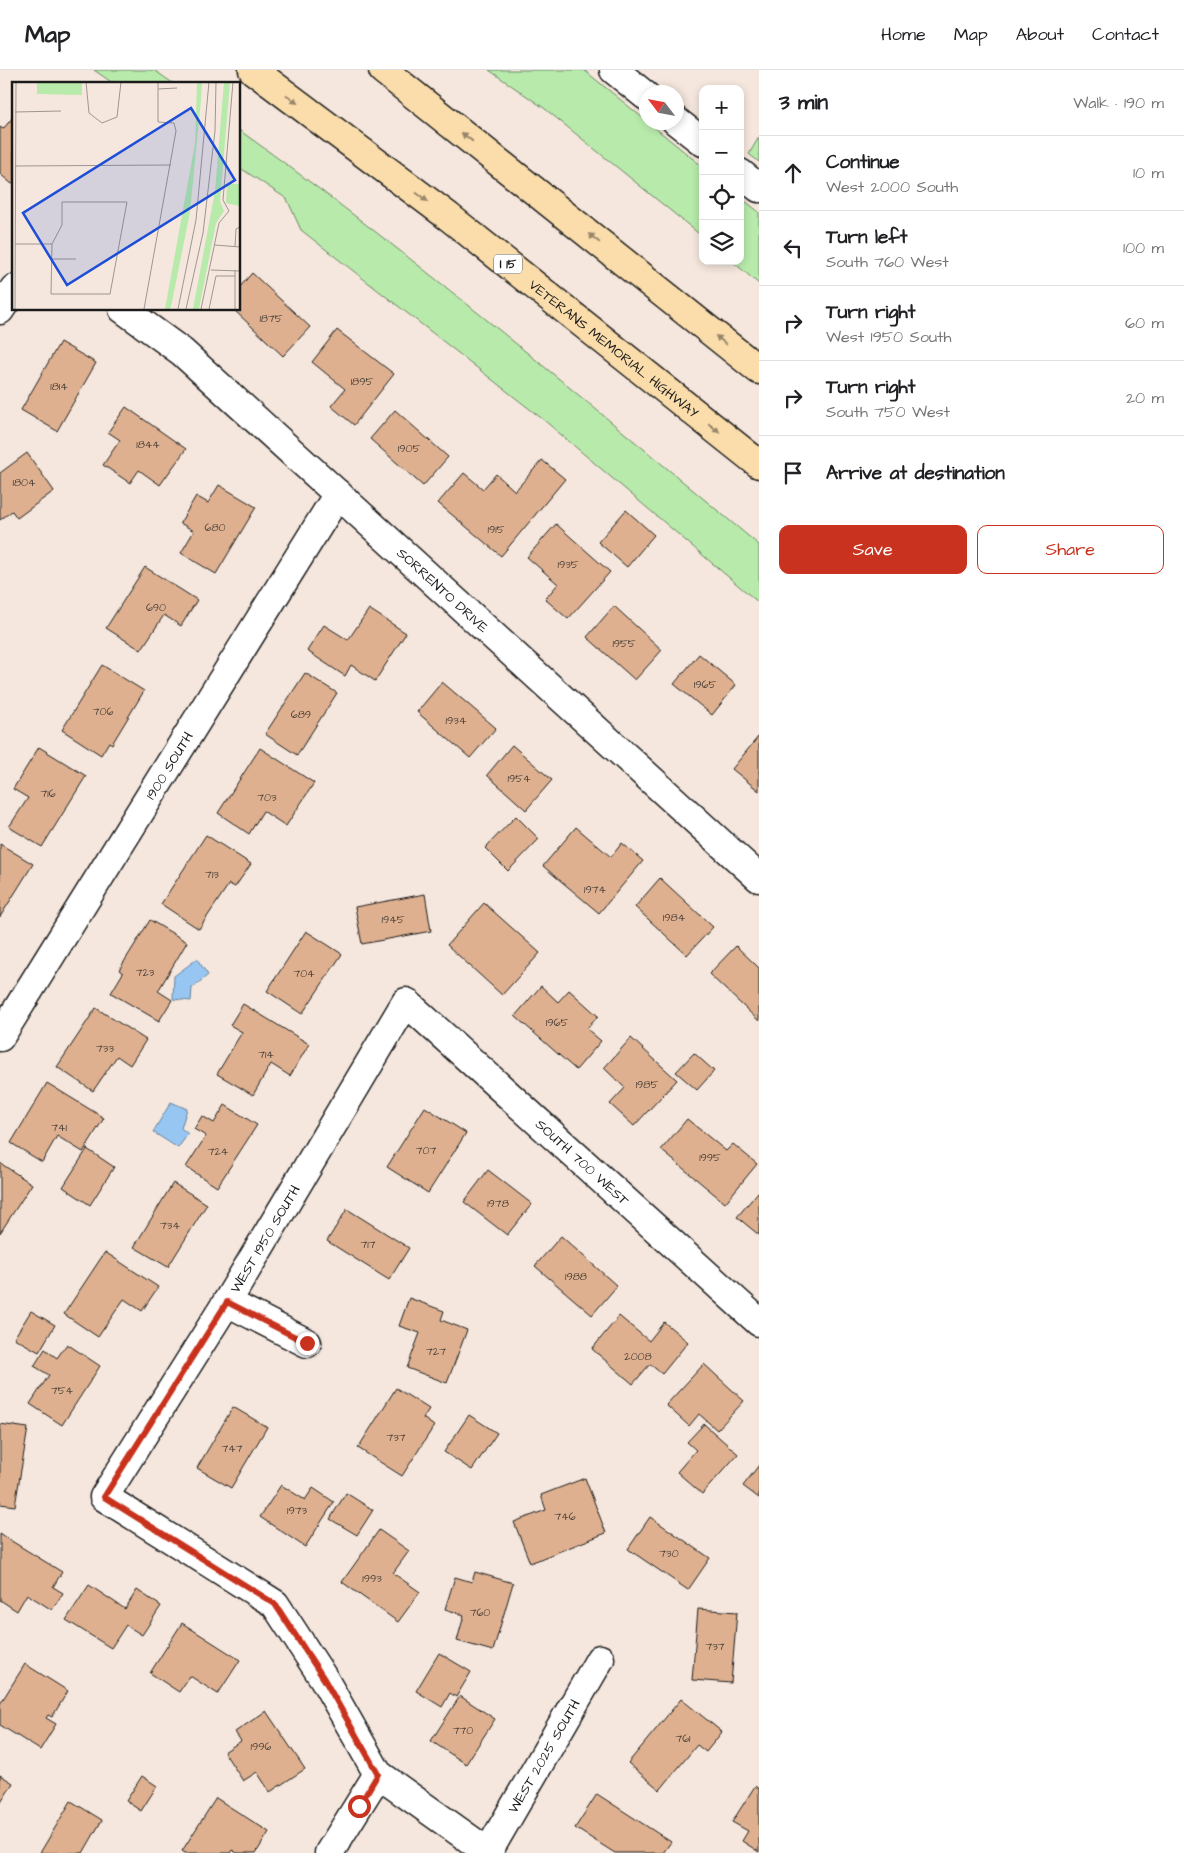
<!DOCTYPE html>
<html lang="en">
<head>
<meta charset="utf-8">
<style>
  :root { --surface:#fff; --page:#f6f6f6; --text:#202124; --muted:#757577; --line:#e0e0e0; --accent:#c8321e }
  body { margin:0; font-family:"Architects Daughter",sans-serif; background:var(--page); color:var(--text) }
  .controls { position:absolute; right:15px; top:15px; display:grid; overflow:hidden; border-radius:10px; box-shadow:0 2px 8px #0003 }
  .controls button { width:45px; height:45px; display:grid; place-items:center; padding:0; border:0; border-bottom:1px solid var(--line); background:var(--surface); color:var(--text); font:25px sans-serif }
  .compass { position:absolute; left:639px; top:15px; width:45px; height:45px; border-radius:50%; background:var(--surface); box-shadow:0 2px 8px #0003; rotate:302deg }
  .stop { position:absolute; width:15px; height:15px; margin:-11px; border:4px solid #c8321e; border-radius:50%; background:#fff }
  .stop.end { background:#c8321e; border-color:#fff; box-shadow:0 1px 5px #0008 }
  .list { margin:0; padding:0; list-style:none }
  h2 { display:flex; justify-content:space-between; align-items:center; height:65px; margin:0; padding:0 20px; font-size:21px }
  h2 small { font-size:16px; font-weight:400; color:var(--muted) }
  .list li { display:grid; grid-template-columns:32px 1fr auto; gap:15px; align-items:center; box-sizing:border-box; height:75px; padding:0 20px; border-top:1px solid var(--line) }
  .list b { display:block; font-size:19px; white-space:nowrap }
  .list p { margin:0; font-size:16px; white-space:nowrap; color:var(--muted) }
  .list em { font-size:16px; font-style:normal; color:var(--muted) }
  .actions { display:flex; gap:10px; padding:15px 20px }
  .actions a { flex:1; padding:11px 0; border:1px solid var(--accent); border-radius:10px; text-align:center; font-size:18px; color:var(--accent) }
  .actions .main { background:var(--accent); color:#fff }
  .icon { flex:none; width:28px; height:28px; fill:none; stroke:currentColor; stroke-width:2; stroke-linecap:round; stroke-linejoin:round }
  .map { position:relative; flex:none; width:759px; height:1783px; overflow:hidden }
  header { display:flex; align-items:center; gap:30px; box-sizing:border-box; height:70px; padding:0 25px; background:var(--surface); border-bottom:1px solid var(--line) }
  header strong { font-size:24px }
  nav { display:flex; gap:28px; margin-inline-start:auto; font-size:18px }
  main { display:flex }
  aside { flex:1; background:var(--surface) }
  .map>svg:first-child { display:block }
  .green { fill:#b8ebab; stroke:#6a8464 }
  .water { fill:#97c6f2; stroke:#66829c }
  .building { fill:#deb08f; stroke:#1c1c1c }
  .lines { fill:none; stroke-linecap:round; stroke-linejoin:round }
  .minor-casing { stroke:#1c1c1c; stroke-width:31 }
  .highway-casing { stroke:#1c1c1c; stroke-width:31 }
  .minor { stroke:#fff; stroke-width:28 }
  .highway { stroke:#fbddab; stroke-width:28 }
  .oneway { fill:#97866b }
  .route { stroke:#c8321e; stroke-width:6 }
  .labels { text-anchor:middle; stroke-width:5; stroke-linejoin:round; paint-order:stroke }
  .number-label { font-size:11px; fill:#4c4139 }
  .shield { fill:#fff; stroke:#606060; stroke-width:1 }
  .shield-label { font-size:12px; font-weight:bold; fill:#1c1c1c }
  .street-label { font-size:14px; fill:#1c1c1c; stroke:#fff }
  .inset-road { fill:none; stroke:#9e9690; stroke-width:1 }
  .view { fill:#1d4ed8; fill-opacity:0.15; stroke:#1d4ed8; stroke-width:2.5 }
  .inset-edge { fill:none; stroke:#1c1c1c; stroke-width:2.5 }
</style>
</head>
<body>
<header>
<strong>Map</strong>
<nav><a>Home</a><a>Map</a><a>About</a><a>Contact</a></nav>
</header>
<main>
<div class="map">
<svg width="759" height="1783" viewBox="0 0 759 1783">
  <rect width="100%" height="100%" fill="#f5e7dd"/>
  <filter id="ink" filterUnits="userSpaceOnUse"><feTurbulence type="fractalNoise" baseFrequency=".02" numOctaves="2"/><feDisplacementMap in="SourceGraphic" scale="10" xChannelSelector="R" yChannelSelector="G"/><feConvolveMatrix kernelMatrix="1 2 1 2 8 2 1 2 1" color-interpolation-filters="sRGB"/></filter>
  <g filter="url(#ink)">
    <path class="green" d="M94 0H154L174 14H114Z
      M489 0H584L703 97V167L544 38Z
      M239 60C419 189 588 333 759 475V533L545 351 301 160 287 129 239 97Z
      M759 67V92L749 84Z
      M740 127 759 142V214L732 191H740Z"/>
    <path class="water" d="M197 889 208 905 192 918 191 931 173 929 174 906Z
      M171 1032 187 1039 181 1058 188 1064 178 1078 153 1062Z"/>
    <path class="building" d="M14 46V113L12 114 0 104V57L3 59Z
      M252 203 310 257 283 286 233 239H239V218Z
      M337 260 394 304 354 355 331 336 345 319 312 292Z
      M60 272 96 293 57 361 21 340Z
      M126 337 186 379 160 415 139 400 130 413 103 395 120 370 108 362Z
      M395 340 448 387 423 416 370 369Z
      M27 383 54 421 17 448 12 441 0 450V403Z
      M542 390 565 409 501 486 438 433 464 403 483 419 496 404 515 421Z
      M219 415 256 437 216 504 181 483 194 461 180 453 196 426 208 433Z
      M626 440 654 465 627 497 598 472Z
      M556 454 610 502 568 549 545 529 558 514 527 487Z
      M145 497 197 530 181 556 164 545 141 580 106 558Z
      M614 536 662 580 635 610 587 567Z
      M369 539 406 563 375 611 351 595 345 606 307 581 324 555 348 570Z
      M699 584 736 615 712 645 674 614Z
      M102 595 144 621 112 674 109 672 101 685 62 660Z
      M305 603 337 623 297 685 265 664Z
      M442 612 496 658 470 688 417 642Z
      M758 667H759V721L732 699Z
      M512 675 552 710 526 740 487 705Z
      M39 677 86 706 42 777 9 757 28 728 13 719Z
      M260 678 314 713 286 756 263 741 249 764 218 743Z
      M516 746 539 769 508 801 485 778Z
      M576 757 611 787 622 773 643 791 599 843 543 796Z
      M206 765 251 794 235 817 229 814 199 859 161 834Z
      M0 774 33 794 0 847Z
      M660 808 713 857 687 885 635 837Z
      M425 824 431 861 362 874 355 837Z
      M484 833 540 883 502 925 447 875Z
      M150 850 187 872 158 921 172 930 159 951 111 923 123 903 119 900Z
      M306 861 342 884 302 944 267 921Z
      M736 876 759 898V951L709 904Z
      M541 916 558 932 569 920 598 946 587 959 601 971 576 1000 515 946Z
      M243 934 309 974 290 1006 271 994 253 1025 217 1004 242 962 230 955Z
      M96 938 146 970 130 995 117 986 93 1021 57 997Z
      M631 968 677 1010 634 1056 610 1034 625 1018 604 998Z
      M694 983 714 1001 697 1020 676 1002Z
      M47 1013 104 1048 83 1082 57 1066 42 1092 11 1073Z
      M225 1035 257 1055 217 1117 186 1097 206 1066 194 1059 202 1046 214 1053Z
      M425 1037 466 1063 428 1123 387 1097Z
      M687 1049 726 1081 733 1074 757 1094 725 1133 661 1080Z
      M87 1079 114 1097 90 1135 63 1117Z
      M0 1093 32 1114 0 1163Z
      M488 1100 532 1134 507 1165 464 1132Z
      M173 1113 207 1134 168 1197 134 1177Z
      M759 1121V1165L737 1147Z
      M347 1139 409 1178 389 1210 327 1171Z
      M561 1166 617 1216 592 1245 535 1196Z
      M105 1182 158 1217 142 1241 124 1229 98 1267 64 1244Z
      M409 1228 444 1241 441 1250 467 1260 447 1313 407 1298 420 1263 399 1256Z
      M31 1241 55 1255 39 1282 14 1268Z
      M619 1246 649 1271 664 1252 688 1272 662 1304 650 1294 633 1314 592 1279Z
      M67 1274 100 1296 62 1355 30 1334 49 1305 34 1296 45 1279 57 1288Z
      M704 1294 744 1331 717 1360 699 1344 689 1356 666 1335Z
      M396 1318 429 1339 423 1348 434 1356 402 1406 358 1378Z
      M233 1337 267 1357 231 1418 197 1398Z
      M469 1345 497 1363 472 1400 444 1382Z
      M0 1354 28 1358 15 1436 0 1434Z
      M704 1354 738 1384 702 1424 677 1402 696 1380 687 1372Z
      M759 1395V1428L743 1416Z
      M585 1408 606 1463 530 1493 514 1452 546 1440 541 1425Z
      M281 1415 305 1430 313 1418 334 1432 305 1477 260 1447Z
      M346 1423 373 1440 357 1465 330 1449Z
      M650 1447 710 1488 688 1520 628 1479Z
      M379 1460 409 1481 393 1503 420 1522 398 1552 342 1512Z
      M0 1464 62 1502 53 1517 63 1523 52 1540 27 1524 17 1541 0 1530Z
      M475 1502 513 1513 493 1581 457 1571 464 1545 445 1539 455 1507 472 1512Z
      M89 1515 125 1539 137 1520 161 1536 142 1565 126 1555 111 1578 66 1550Z
      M698 1539 737 1542 731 1613 692 1610Z
      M182 1553 240 1590 218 1624 190 1606 179 1622 150 1603Z
      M439 1583 471 1602 456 1627 450 1623 442 1637 416 1621Z
      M25 1594 68 1621 52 1647 48 1645 46 1648 56 1654 40 1680 0 1655V1634Z
      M460 1626 495 1649 466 1694 431 1671Z
      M681 1629 722 1662 706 1682 697 1675 660 1720 628 1693Z
      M266 1641 305 1699 270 1722 257 1702 243 1711 224 1682 241 1671 235 1662Z
      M0 1705 13 1713 0 1734Z
      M142 1706 157 1716 141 1741 126 1731Z
      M755 1716 759 1719V1782L742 1771 748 1761 732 1752Z
      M597 1724 671 1772 663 1783H615L575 1758Z
      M216 1728 269 1762 256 1783H237L232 1780 230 1783H185L182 1781Z
      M71 1731 102 1750 83 1783H40Z"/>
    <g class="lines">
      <defs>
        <g id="minor">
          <path d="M614 0 646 26"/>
          <path d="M676 51 703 72"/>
          <path d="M740 103 759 118"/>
          <path id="s1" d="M123 239 182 282 759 808"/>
          <path d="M0 240 14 219"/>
          <path id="s2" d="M0 967 338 424"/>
          <path d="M227 1232 307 1273"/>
          <path id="s3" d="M488 1782 600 1589"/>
          <path d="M329 1783 378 1704"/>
          <path id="s4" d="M489 1783 378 1704 324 1609 275 1534 104 1427 227 1232 406 932 759 1252"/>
        </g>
        <g id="highway">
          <path id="s5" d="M253 0 449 147 759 394"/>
          <path d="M383 0 759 300"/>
        </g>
      </defs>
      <use href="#minor" class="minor-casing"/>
      <use href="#highway" class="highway-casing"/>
      <use href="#minor" class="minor"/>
      <use href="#highway" class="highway"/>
    </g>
    <defs><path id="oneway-solid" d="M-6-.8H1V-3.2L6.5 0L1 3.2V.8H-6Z" transform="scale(1.25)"/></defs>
    <g class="oneway">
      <use href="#oneway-solid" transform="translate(292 29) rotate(37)"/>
      <use href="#oneway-solid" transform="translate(467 67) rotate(-142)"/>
      <use href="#oneway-solid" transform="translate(422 127) rotate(37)"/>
      <use href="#oneway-solid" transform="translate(594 168) rotate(-141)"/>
      <use href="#oneway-solid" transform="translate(721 270) rotate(-141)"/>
      <use href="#oneway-solid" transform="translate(714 358) rotate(39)"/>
    </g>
  </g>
  <g class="lines" filter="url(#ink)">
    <path class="route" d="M307 1273 227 1232 104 1427 275 1534 324 1609 378 1704 359 1736"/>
  </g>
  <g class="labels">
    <g class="number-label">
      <text x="271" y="252">1875</text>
      <text x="362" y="315">1895</text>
      <text x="59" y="320">1814</text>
      <text x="148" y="378">1844</text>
      <text x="409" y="382">1905</text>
      <text x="24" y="416">1804</text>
      <text x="215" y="461">680</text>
      <text x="496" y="463">1915</text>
      <text x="568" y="498">1935</text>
      <text x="156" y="541">690</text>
      <text x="624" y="577">1955</text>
      <text x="705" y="618">1965</text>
      <text x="103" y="645">706</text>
      <text x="301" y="648">689</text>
      <text x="456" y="654">1934</text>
      <text x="519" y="712">1954</text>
      <text x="48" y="727">716</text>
      <text x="267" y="731">703</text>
      <text x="212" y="808">713</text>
      <text x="595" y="823">1974</text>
      <text x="674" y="851">1984</text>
      <text x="393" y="853">1945</text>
      <text x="145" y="906">723</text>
      <text x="304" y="907">704</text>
      <text x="557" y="956">1965</text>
      <text x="105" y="982">733</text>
      <text x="266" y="988">714</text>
      <text x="647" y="1018">1985</text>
      <text x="59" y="1061">741</text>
      <text x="426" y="1084">707</text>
      <text x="218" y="1085">724</text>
      <text x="710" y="1091">1995</text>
      <text x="498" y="1137">1978</text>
      <text x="170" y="1159">734</text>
      <text x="368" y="1178">717</text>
      <text x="576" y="1210">1988</text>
      <text x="436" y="1285">727</text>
      <text x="638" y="1290">2008</text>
      <text x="62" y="1324">754</text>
      <text x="396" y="1371">737</text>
      <text x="232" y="1382">747</text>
      <text x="297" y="1444">1973</text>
      <text x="565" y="1450">746</text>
      <text x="669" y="1487">730</text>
      <text x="372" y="1512">1993</text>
      <text x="480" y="1546">760</text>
      <text x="715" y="1580">737</text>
      <text x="463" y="1664">770</text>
      <text x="683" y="1672">761</text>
      <text x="261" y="1680">1996</text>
    </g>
    <rect class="shield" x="494" y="184.5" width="28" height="19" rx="4"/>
    <g class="shield-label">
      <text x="508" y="198">I 15</text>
    </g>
    <g class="street-label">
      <text dy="5" stroke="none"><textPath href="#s5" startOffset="456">VETERANS MEMORIAL HIGHWAY</textPath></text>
      <text dy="5" stroke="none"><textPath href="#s1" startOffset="426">SORRENTO DRIVE</textPath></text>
      <text dy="5" stroke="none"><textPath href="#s2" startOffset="320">1900 SOUTH</textPath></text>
      <text dy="5" stroke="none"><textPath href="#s4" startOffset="1355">SOUTH 700 WEST</textPath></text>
      <text dy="5" stroke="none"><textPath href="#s4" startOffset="841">WEST 1950 SOUTH</textPath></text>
      <text dy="5" stroke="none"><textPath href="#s3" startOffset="111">WEST 2025 SOUTH</textPath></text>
    </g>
  </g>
  <g transform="translate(12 12)">
    <rect width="228" height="228" fill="#f5e7dd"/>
    <path d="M25 0H70V13L25 12ZM185 0H190L189 18 178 130 160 220 158 227H153L183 61ZM212 0H218L208 119 212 129 204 141 187 227H181L203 109ZM215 102H227V124L214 121Z" fill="#b8ebab"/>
    <path class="inset-road" d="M74 0 77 31 90 41 105 35 109 0M146 7 165 6M3 30 49 29M3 84 159 83M50 120H115L98 212H39L40 162 50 143ZM217 129 211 118 221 0M3 162H40M203 163 228 165M223 165 224 147 228 145M40 177H64M199 188 228 189M3 227 4 0M132 227 164 49 162 41 146 40V0M166 227 184 138 197 0M174 227 191 151 203 49 204 0M189 227 207 141 217 129M197 227 204 194H223M223 227V188"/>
    <path class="view" d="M179 26 223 98 55 203 11 131Z"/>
    <rect width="228" height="228" class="inset-edge"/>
  </g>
</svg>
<div class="controls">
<button>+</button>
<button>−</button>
<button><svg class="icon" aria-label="locate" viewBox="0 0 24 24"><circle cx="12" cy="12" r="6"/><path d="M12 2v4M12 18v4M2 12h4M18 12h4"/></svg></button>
<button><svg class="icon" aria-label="layers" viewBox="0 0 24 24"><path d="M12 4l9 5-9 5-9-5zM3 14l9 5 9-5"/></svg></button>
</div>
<svg class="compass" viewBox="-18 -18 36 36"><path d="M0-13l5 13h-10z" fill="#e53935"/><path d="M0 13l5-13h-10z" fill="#757577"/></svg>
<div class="stop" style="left:359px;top:1736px"></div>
<div class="stop end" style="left:307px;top:1273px"></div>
</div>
<aside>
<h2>3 min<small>Walk · 190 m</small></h2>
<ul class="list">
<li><svg class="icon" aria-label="ahead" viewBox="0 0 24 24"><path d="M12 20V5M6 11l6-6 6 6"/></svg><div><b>Continue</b><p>West 2000 South</p></div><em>10 m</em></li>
<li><svg class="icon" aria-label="left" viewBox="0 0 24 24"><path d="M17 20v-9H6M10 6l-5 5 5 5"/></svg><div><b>Turn left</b><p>South 760 West</p></div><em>100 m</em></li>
<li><svg class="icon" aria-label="right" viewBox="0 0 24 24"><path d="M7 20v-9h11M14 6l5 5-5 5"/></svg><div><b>Turn right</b><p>West 1950 South</p></div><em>60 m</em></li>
<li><svg class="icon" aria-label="right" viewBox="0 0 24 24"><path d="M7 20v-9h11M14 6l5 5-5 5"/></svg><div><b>Turn right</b><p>South 750 West</p></div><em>20 m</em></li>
<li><svg class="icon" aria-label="arrive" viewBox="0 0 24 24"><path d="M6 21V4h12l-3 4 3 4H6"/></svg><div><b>Arrive at destination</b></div></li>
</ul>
<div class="actions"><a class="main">Save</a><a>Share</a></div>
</aside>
</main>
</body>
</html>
